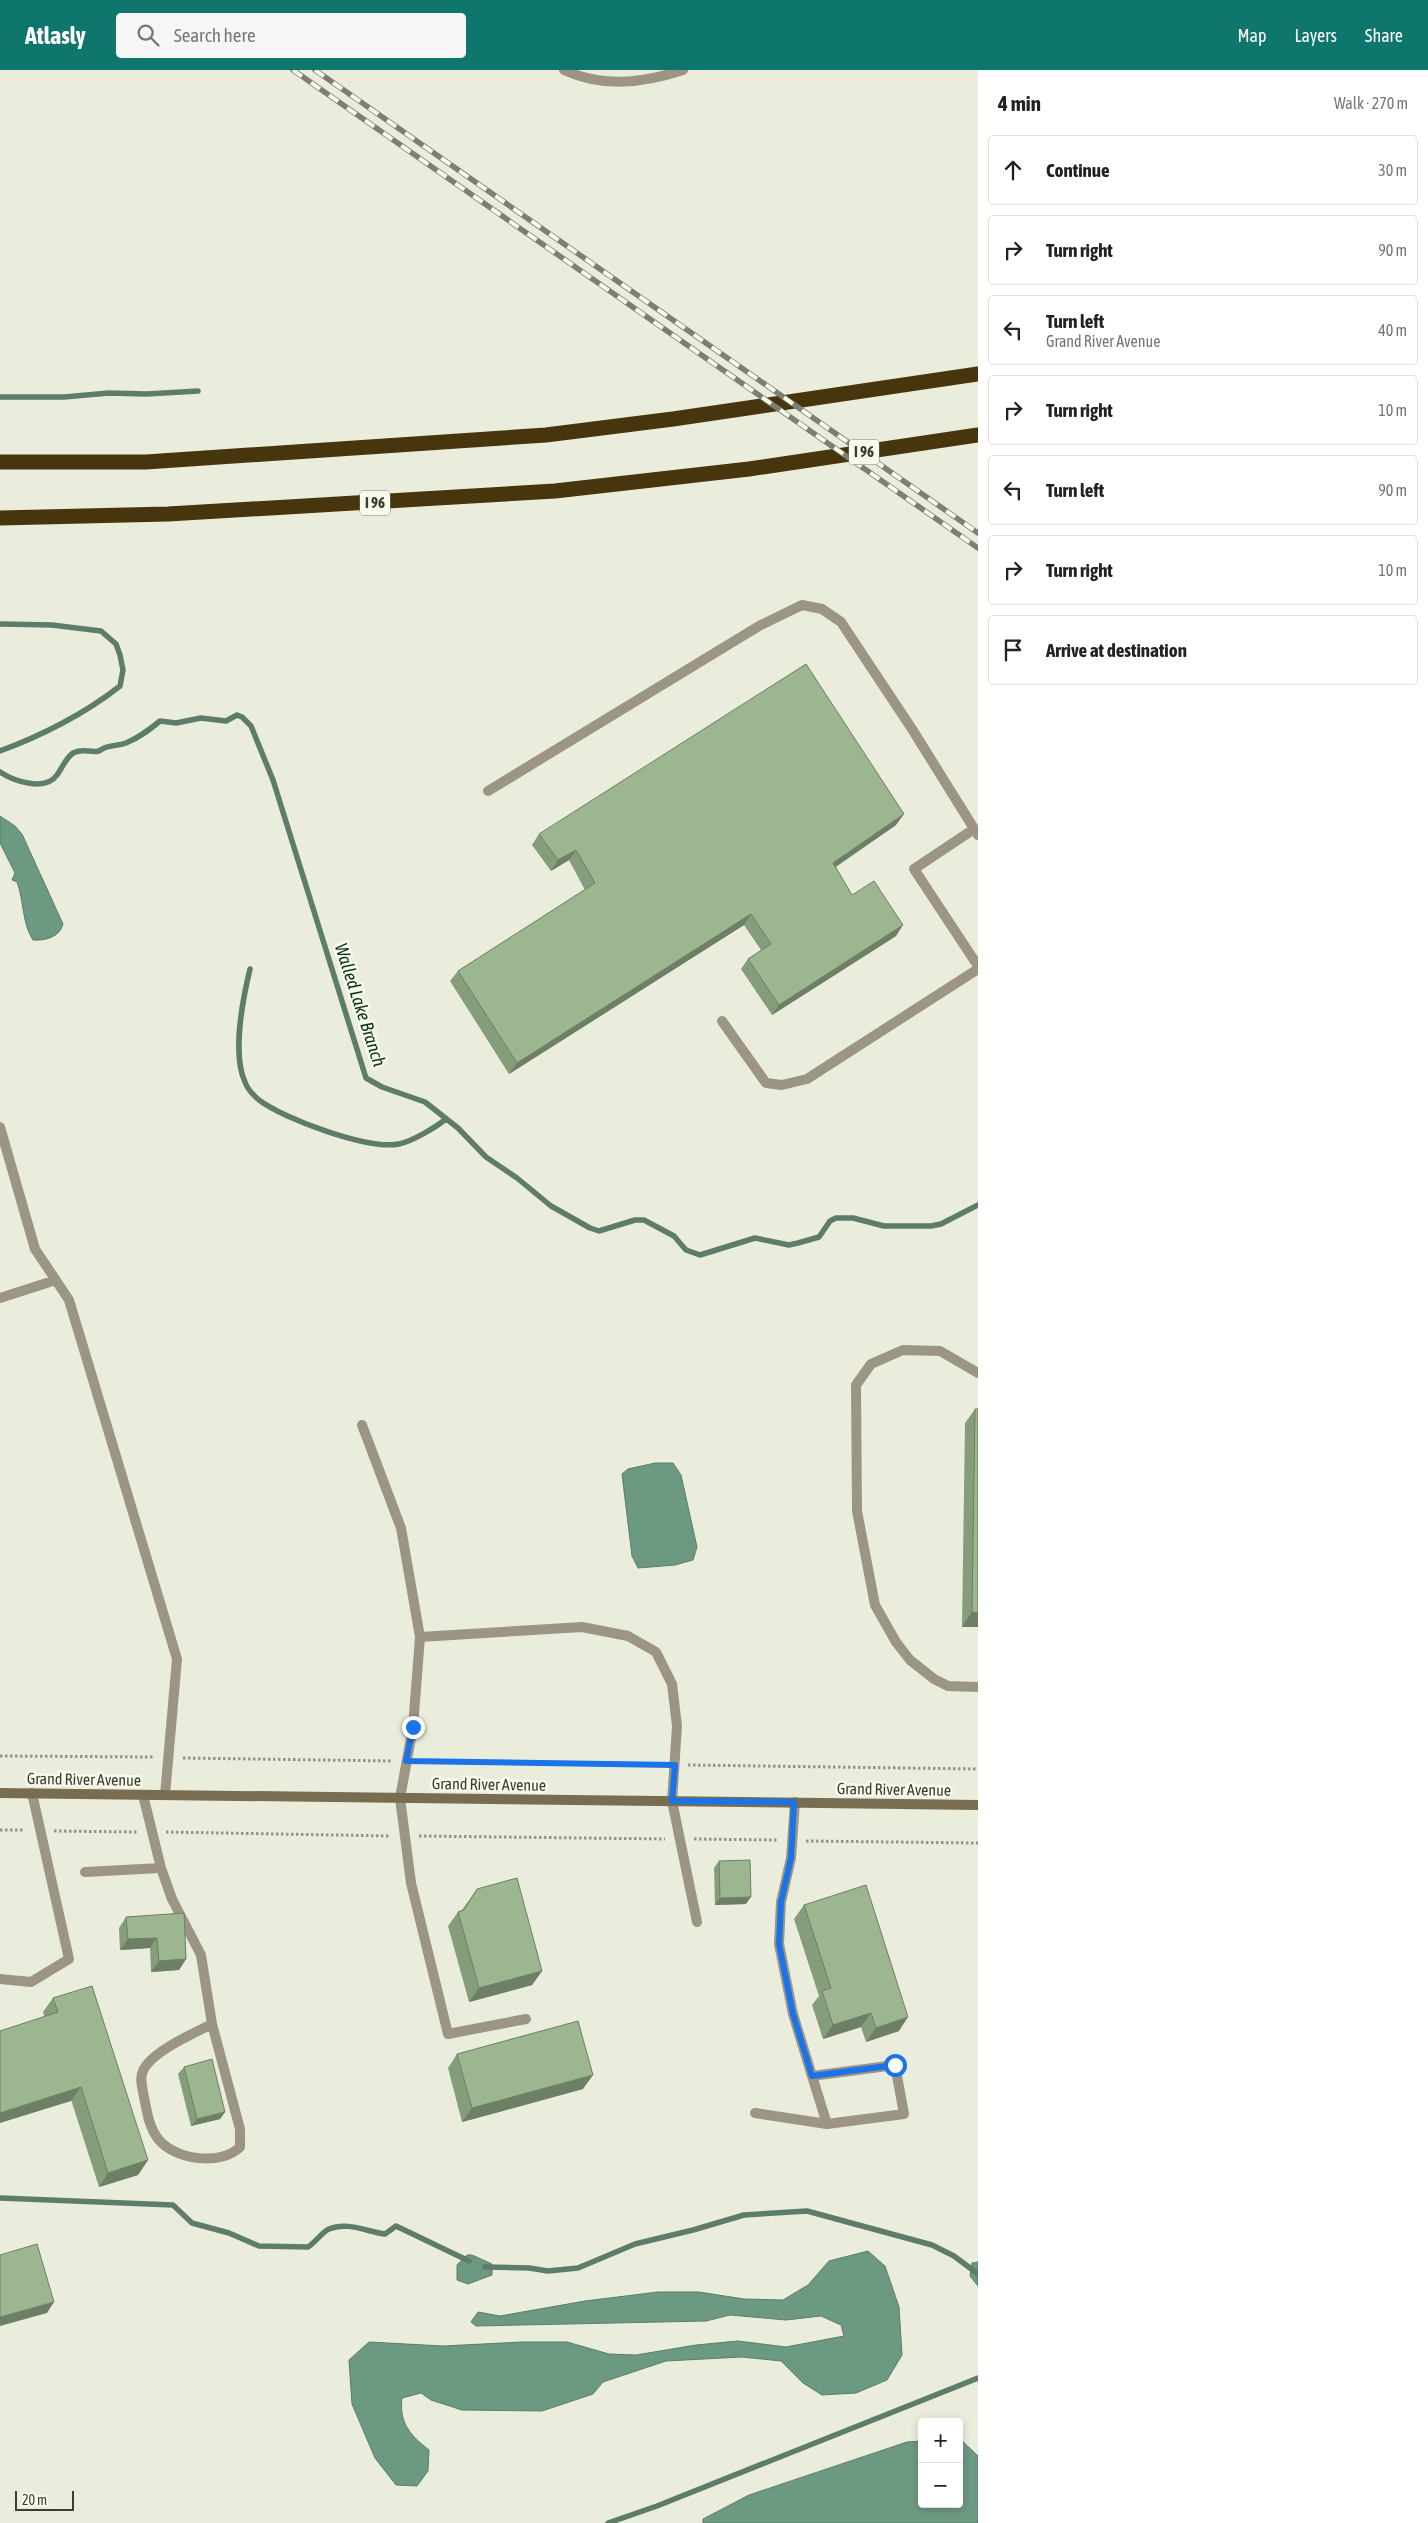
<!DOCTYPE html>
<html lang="en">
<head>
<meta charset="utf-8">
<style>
  :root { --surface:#fff; --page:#f6f6f6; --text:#222; --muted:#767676; --line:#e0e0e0; --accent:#0f766e }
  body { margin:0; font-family:"Asap Condensed",sans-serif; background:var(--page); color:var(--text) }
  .controls { position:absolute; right:15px; bottom:15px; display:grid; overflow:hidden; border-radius:5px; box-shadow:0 2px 8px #0003 }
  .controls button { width:45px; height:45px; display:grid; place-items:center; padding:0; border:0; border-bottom:1px solid var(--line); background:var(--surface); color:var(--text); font:25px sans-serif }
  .scale { position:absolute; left:15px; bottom:12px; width:59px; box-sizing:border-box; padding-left:5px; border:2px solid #3b3c35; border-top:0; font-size:14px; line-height:18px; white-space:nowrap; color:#3b3c35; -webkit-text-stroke:4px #f8faea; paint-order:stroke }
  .stop { position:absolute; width:15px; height:15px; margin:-11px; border:4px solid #1a73e8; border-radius:50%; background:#fff }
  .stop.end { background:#1a73e8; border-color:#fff; box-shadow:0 1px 5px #0008 }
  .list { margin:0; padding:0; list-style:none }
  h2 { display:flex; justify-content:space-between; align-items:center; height:65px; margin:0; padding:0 20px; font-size:21px }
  h2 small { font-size:16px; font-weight:400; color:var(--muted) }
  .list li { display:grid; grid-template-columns:32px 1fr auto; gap:15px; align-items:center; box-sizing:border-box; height:70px; margin:0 10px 10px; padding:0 10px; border:1px solid var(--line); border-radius:5px }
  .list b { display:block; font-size:19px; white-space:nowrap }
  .list p { margin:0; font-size:16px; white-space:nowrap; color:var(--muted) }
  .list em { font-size:16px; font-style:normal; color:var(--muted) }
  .icon { flex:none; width:28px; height:28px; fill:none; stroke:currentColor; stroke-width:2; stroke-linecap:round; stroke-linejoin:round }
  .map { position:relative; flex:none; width:978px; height:2453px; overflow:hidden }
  header { display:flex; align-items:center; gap:30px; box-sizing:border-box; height:70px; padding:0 25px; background:var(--accent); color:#fff }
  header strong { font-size:24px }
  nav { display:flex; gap:28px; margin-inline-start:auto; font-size:18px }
  .search { width:350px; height:45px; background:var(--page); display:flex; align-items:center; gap:12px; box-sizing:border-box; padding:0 18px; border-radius:5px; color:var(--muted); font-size:19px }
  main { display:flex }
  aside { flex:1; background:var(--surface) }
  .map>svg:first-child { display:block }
  .water { fill:#6c9981; stroke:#5d7d6a }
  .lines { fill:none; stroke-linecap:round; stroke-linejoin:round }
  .stream { stroke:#5d7d6a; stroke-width:5.5 }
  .path { stroke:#929488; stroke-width:3; stroke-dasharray:2.5 2.5; stroke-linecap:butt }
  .lane { stroke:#9d9583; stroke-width:10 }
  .secondary { stroke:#786c51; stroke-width:10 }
  .highway { stroke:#47360d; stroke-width:15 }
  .rail-casing { stroke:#7d7f74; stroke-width:5.5 }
  .rail { stroke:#f8faea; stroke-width:4; stroke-dasharray:11; stroke-linecap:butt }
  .wall { fill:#869d7c }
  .shaded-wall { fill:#6d7f65 }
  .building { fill:#9cb690; stroke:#6d7f65 }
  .route { stroke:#1a73e8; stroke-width:6 }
  .labels { text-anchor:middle; stroke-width:5; stroke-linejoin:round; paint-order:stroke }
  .shield { fill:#f8faea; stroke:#74756b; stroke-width:1 }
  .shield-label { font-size:15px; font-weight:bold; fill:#3b3c35 }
  .street-label { font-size:16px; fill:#3b3c35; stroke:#f8faea }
  .water-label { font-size:18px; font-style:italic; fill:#0a3321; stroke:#f8faea }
</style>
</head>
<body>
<header>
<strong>Atlasly</strong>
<div class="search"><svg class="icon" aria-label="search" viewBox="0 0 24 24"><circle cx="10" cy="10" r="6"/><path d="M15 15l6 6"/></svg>Search here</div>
<nav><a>Map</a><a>Layers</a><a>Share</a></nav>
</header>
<main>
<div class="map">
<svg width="978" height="2453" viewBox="0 0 978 2453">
  <rect width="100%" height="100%" fill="#ebeddc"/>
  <path class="water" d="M0 746 15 756 22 764 63 854C60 867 45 871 33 870 22 853 24 831 17 812L12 810 15 803 0 773Z
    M655 1393H673L681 1405 697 1477 693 1490 675 1495 638 1498 632 1486 622 1404 628 1399Z
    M868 2181 885 2196 899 2237 902 2285 887 2310 856 2323 822 2325 803 2313 781 2291 742 2287 666 2291 603 2312 593 2324 542 2341 462 2340 431 2330 421 2323 402 2328C399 2353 410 2365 429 2380L428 2401 417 2416 396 2415 375 2388 352 2334 349 2290 369 2272 443 2276 522 2272H567L609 2284 636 2285 696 2275 738 2271 786 2277 844 2266 841 2255 821 2246 786 2250 730 2245 706 2251 476 2256 471 2252 478 2242 500 2246 585 2231 658 2222H699L744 2229 783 2230 808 2215 829 2191Z
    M467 2185H472L492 2194V2205L468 2214 457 2210V2195Z
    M978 2192V2216L970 2206 972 2193Z
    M959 2368 978 2386V2453H703V2449L749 2425 907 2372 922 2371V2434H959Z"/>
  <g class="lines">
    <path class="stream" d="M0 327H64L109 323 147 324 198 321
      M0 554 52 555 101 561 116 574 120 585 123 600 120 616C86 643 41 666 0 681
      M0 702C14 711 45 722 57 705 63 697 65 689 73 683 83 678 90 683 99 681 108 674 116 677 126 673 139 668 149 660 160 651L176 653 201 648 226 651 237 645 242 647 251 656 273 710 366 1008 382 1017 425 1032 458 1058 486 1087 517 1108 551 1136 590 1158 599 1161 635 1150H644L674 1166 686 1180 700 1185 755 1168 789 1175 798 1173 819 1167 830 1151 836 1148H853L884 1156H931L941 1154 978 1135
      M250 899C243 928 232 984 245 1012 247 1018 253 1025 259 1030 284 1049 368 1080 399 1074 413 1071 436 1057 446 1049
      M0 2128 173 2135 192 2153 229 2163 259 2176 308 2177C316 2172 322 2162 329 2159 347 2151 368 2162 385 2164L396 2156 469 2191
      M485 2197 529 2198 548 2201 578 2198 635 2174 693 2160 744 2145 807 2141 932 2175 954 2186 978 2204
      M608 2453 657 2436 978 2308"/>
    <path class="path" d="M0 1686 154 1687
      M183 1688 392 1691
      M421 1691 662 1695
      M688 1695 978 1699
      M0 1760H25
      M54 1761 137 1762
      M166 1762 390 1766
      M419 1766 665 1769
      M694 1769 777 1770
      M806 1771 978 1773"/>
    <path class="lane" d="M564 0C603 18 643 13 683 0
      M488 721 759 556 802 535 822 539 841 552 912 659 978 765
      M974 759 914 799 978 896
      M722 951 766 1013 782 1015 807 1009 978 899
      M0 1057 35 1179 69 1230 177 1589 165 1725
      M0 1228 56 1210
      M978 1303 940 1281 903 1280 871 1294 856 1315 857 1441 875 1535 896 1572 910 1590 934 1609 948 1616 978 1617
      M362 1355 401 1458 420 1567 413 1657 400 1728 411 1813 448 1964 526 1949
      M420 1567 582 1557 628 1566 656 1582 672 1614 677 1656 672 1731 697 1852
      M161 1798 172 1829 201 1885 212 1954 240 2059V2077C221 2096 176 2090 159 2070 149 2058 147 2042 144 2027 143 2020 139 2008 143 2001 151 1982 194 1963 212 1954
      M85 1802 161 1798 143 1725
      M0 1909 31 1912 69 1889 32 1723
      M812 2006 827 2054
      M755 2043 827 2054 904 2044 895 1995 812 2006 793 1944 779 1874 781 1832 791 1788 795 1732"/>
    <path class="secondary" d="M0 1723 978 1735"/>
    <path class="highway" d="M0 392H146L546 365 673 349 978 304
      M0 448 168 444 555 421 749 399 978 365"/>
    <defs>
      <path id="rail" d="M293 0 978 478
        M315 0 978 463"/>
    </defs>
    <use href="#rail" class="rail-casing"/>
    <use href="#rail" class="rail"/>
  </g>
  <path class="wall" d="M896 755 836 797 852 825 896 866 772 945 741 899 748 889 761 880 744 855 509 1004 450 911 458 901 585 820 569 790 551 801 532 775 539 764Z
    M975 1339H978V1557H962L965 1353Z
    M719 1791 746 1834 715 1835 714 1798Z
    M477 1819 542 1901 532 1915 469 1932 448 1856 458 1842 462 1840Z
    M804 1835 899 1961 866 1972 861 1957 823 1969 812 1935 819 1926 794 1849Z
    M184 1843 186 1889 179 1900 151 1902 150 1878 120 1880 119 1858 126 1847Z
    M53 1928 148 2090 138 2105 99 2117 43 1942Z
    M457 1984 583 2019 462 2052 448 1998Z
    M184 1997 225 2042 220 2049 191 2056 178 2004Z"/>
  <path class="shaded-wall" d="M904 744 896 755 826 803 833 793Z
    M576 780 569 790 551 801 558 790Z
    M751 844 744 855 509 1004 517 993Z
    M903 855 896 866 772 945 779 935Z
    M972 1542 978 1543V1557H962Z
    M751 1827 746 1834 715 1835 720 1828Z
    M157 1868 150 1878 120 1880 128 1869Z
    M186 1889 179 1900 151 1902 159 1891Z
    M542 1901 532 1915 469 1932 479 1918Z
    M871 1943 861 1957 823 1969 833 1955Z
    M908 1947 899 1961 866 1972 876 1958Z
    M593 2005 583 2019 462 2052 472 2038Z
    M81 2017 71 2031 0 2053V2043Z
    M225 2042 220 2049 191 2056 197 2049Z
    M148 2090 138 2105 99 2117 108 2103Z
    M54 2232 47 2243 0 2256V2247Z"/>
  <path class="building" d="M806 594 904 744 833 793 852 825 874 811 903 855 779 935 748 889 771 874 751 844 517 993 458 901 595 813 576 780 558 790 539 764Z
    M975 1339H978V1543L972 1542Z
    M750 1790 751 1827 720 1828 719 1791Z
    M517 1808 542 1901 479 1918 458 1842 464 1840 477 1819Z
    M866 1815 908 1947 876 1958 871 1943 833 1955 822 1921 831 1918 804 1835Z
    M184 1843 186 1889 159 1891 157 1868 128 1869 126 1847Z
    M92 1916 148 2090 108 2103 81 2017 0 2043V1961L58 1942 53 1928Z
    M578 1951 593 2005 472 2038 457 1984Z
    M212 1989 225 2042 197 2049 184 1997Z
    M37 2174 54 2232 0 2247V2185Z"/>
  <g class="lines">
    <path class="route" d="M413 1657 406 1691 675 1695 672 1731 794 1732 791 1788 781 1832 779 1874 793 1944 812 2006 895 1995"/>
  </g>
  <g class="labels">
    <g class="shield">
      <rect x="849" y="369.5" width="30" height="25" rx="4"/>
      <rect x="360" y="420.5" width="30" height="25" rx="4"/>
    </g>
    <g class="shield-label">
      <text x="864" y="387">I 96</text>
      <text x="375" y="438">I 96</text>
    </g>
    <g class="street-label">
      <text transform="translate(84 1709) rotate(1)" y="6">Grand River Avenue</text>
      <text transform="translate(489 1714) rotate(1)" y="6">Grand River Avenue</text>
      <text transform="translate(894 1719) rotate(1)" y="6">Grand River Avenue</text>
    </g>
    <g class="water-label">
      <text transform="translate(360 935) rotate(72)" y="6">Walled Lake Branch</text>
    </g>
  </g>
</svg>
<div class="controls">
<button>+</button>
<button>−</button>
</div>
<div class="scale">20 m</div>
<div class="stop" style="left:895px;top:1995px"></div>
<div class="stop end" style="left:413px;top:1657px"></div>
</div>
<aside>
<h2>4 min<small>Walk · 270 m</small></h2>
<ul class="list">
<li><svg class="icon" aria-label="ahead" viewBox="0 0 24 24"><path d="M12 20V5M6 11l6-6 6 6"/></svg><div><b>Continue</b></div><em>30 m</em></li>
<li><svg class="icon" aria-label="right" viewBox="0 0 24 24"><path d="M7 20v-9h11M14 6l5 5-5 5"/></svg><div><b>Turn right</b></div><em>90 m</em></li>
<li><svg class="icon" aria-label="left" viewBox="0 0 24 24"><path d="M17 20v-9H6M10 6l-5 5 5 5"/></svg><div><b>Turn left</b><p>Grand River Avenue</p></div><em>40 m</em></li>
<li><svg class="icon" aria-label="right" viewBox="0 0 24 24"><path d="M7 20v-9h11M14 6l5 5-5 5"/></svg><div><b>Turn right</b></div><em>10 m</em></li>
<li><svg class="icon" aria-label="left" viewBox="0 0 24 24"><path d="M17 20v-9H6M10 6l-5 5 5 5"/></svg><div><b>Turn left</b></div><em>90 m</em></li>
<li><svg class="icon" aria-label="right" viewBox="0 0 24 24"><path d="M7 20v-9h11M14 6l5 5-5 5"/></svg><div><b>Turn right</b></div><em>10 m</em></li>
<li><svg class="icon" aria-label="arrive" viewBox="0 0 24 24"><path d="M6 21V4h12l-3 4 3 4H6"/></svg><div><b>Arrive at destination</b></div></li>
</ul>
</aside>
</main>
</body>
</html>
